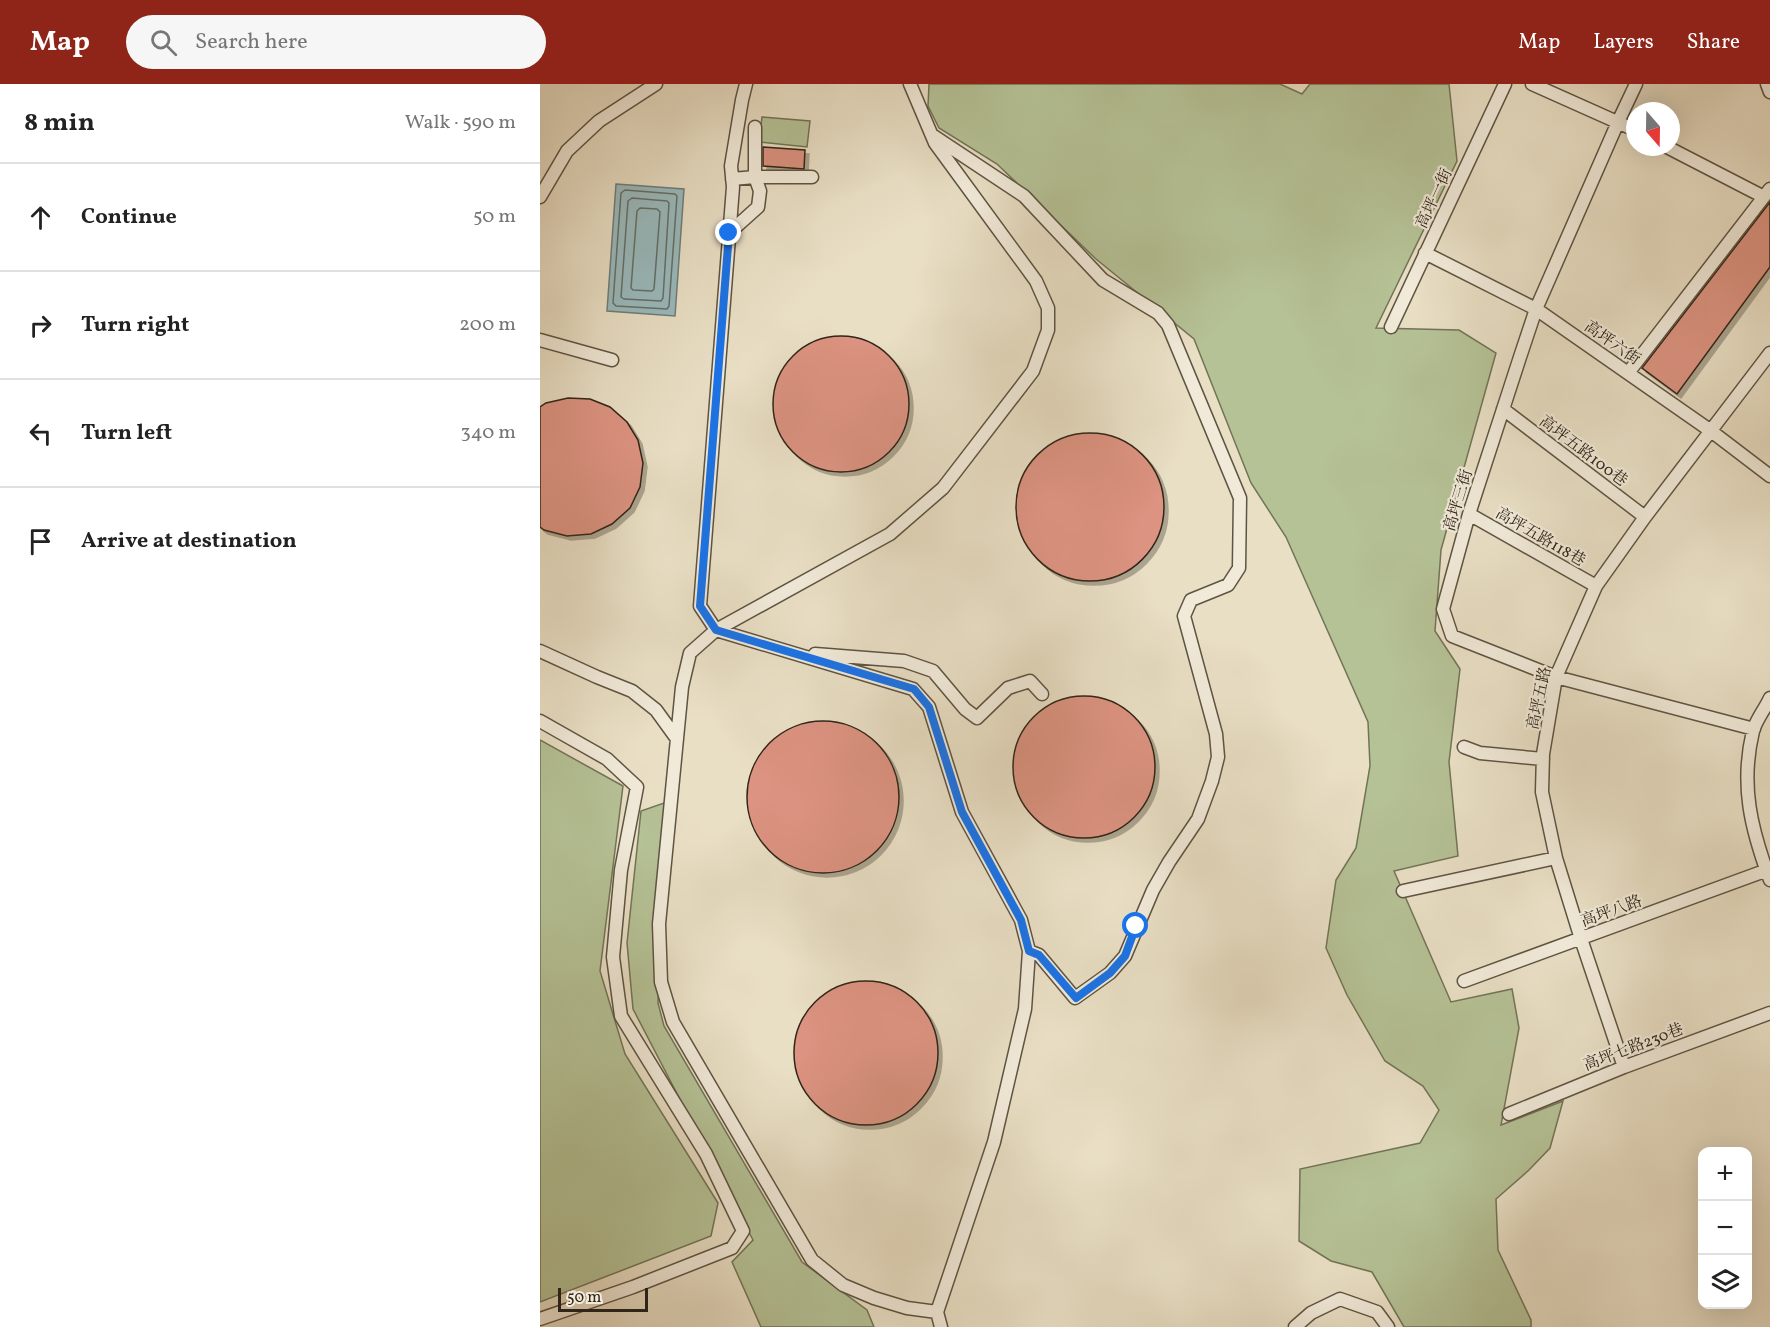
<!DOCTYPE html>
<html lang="en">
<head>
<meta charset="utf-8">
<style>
  :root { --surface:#fff; --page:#f6f6f6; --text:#222; --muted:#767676; --line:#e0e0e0; --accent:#8f2418 }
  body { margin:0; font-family:Vollkorn,"Noto Serif TC",serif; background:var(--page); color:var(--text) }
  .controls { position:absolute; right:18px; bottom:18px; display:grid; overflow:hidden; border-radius:12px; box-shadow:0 6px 24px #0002 }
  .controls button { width:54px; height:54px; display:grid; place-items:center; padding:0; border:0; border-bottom:2px solid var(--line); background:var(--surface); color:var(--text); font:30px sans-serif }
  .compass { position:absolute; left:1086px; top:18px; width:54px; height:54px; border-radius:50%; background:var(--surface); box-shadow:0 6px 24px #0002; rotate:160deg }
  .scale { position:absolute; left:18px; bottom:15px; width:90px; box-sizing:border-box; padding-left:6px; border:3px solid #302518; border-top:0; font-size:16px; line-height:21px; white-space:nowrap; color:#302518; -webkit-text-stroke:4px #f1ead9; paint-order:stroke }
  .stop { position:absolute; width:18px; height:18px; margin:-14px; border:4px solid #1a73e8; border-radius:50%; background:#fff }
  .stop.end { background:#1a73e8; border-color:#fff; box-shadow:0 2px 6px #0008 }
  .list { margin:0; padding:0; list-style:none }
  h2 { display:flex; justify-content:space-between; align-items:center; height:78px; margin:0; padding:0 24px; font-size:26px }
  h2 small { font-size:20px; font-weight:400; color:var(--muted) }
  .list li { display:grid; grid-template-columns:39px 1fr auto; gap:18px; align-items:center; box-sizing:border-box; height:108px; padding:0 24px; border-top:2px solid var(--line) }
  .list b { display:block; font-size:22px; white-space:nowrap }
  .list em { font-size:20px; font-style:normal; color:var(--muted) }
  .icon { flex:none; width:33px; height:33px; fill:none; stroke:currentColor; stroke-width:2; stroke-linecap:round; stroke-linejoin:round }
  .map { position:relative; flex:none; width:1230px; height:1243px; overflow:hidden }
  header { display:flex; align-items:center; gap:36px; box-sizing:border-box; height:84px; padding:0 30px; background:var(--accent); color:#fff }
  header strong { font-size:28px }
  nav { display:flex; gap:33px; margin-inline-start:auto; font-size:21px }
  .search { width:420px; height:54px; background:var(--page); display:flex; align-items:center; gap:15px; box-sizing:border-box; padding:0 21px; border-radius:33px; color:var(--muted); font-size:22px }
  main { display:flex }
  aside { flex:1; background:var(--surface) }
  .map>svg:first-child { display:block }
  .green { fill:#b5c296; stroke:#727457; stroke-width:1.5 }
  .water { fill:#9ababd; stroke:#707e7b; stroke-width:1.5 }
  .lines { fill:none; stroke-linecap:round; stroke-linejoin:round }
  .shore { stroke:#65706a; stroke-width:1.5 }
  .building { fill:#dc9381; stroke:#302518; stroke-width:1.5; filter:url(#shadow) }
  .minor-casing { stroke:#5e5443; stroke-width:15 }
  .minor { stroke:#f1ead9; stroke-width:12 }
  .route { stroke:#1a73e8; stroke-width:8 }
  .labels { text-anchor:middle; stroke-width:4.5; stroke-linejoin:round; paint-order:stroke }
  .street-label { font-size:16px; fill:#302518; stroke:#f1ead9 }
</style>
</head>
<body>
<header>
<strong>Map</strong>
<div class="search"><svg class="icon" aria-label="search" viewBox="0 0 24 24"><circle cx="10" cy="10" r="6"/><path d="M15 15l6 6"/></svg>Search here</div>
<nav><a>Map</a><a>Layers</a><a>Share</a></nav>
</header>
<main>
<aside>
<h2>8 min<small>Walk · 590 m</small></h2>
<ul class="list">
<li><svg class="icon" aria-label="ahead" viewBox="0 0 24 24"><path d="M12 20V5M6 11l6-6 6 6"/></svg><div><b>Continue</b></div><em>50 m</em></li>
<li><svg class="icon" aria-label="right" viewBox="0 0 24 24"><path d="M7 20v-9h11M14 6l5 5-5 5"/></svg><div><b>Turn right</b></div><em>200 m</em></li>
<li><svg class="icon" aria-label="left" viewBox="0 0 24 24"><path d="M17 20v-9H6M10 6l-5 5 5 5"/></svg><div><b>Turn left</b></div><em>340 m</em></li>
<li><svg class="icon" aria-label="arrive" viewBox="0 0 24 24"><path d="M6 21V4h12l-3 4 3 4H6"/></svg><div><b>Arrive at destination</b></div></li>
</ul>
</aside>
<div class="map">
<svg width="1230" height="1243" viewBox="0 0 1230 1243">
  <defs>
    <filter id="shadow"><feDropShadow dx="4" dy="4" stdDeviation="0" flood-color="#0004"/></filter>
  </defs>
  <rect width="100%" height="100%" fill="#e9dfc5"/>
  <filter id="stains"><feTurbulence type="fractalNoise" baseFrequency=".00333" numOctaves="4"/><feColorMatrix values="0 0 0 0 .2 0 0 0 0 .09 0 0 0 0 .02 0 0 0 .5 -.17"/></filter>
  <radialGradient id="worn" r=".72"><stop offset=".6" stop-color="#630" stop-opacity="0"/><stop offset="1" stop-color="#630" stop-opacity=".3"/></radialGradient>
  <path class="green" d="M389 0H740L762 10 770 0H909L917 77 836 244 919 246 956 269 901 466 895 547 920 585 909 678 918 772 854 787 911 918 972 905 979 944 961 1041 1023 1017 1010 1064 989 1086 956 1115 958 1166 991 1236V1243H864L832 1188 791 1177 759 1157 760 1085 880 1059 899 1026 883 1002 845 977 807 911 786 864 796 796 816 764 830 682 828 638 746 453 711 399 654 255 556 175 457 80 399 44 388 22Z
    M222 33 270 37 267 63 219 58Z
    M0 656 83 702 60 887 85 970 178 1119 171 1152 0 1218Z
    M124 719 118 919 124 942 262 1178 327 1226 334 1243H221L192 1178 213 1156 93 925 87 859 101 727Z"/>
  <path class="water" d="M76 100 144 105 135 232 67 227Z"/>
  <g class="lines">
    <path class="shore" d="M85 106 135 110 137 112 129 222 127 225 76 222 73 219 81 109Z
      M92 114 127 117 129 119 123 214 121 217 84 215 81 213 88 117Z
      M100 124 117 125 120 128 114 205 112 207 93 206 91 204 97 127Z"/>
  </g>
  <path class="building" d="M223 63 265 66 264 85 223 82Z
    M1230 118V183L1137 310 1102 284Z
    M233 320a68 68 0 1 1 136 0a68 68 0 1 1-136 0Z
    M28 314 50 315 70 323 87 338 98 356 103 379 100 403 90 424 72 440 51 450 27 452 4 446 0 443V323L6 319Z
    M476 423a74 74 0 1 1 148 0a74 74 0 1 1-148 0Z
    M473 683a71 71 0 1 1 142 0a71 71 0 1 1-142 0Z
    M207 713a76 76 0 1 1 152 0a76 76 0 1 1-152 0Z
    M254 969a72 72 0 1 1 144 0a72 72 0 1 1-144 0Z"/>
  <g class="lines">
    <defs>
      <path id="minor" d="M206 0 202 16 191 82 193 103 160 522 176 546 350 450 403 404 493 287 508 246V224L496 197 395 59 370 0
        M992 0 1095 46
        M1096 0 1078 38 996 225 980 273 929 430 903 525 912 552 1016 593 1214 645
        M1227 0 1230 8
        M215 43V93H272
        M392 51 484 112 563 196 618 229 628 241 700 414 699 484 688 501 651 516 644 532 676 650 678 673 672 697 658 735 629 778 613 806 585 872 570 889 535 914 499 871 489 867
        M1127 63 1224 113
        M0 113 27 67 59 37 116 0
        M189 149 218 123 220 107 215 93 192 95
        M885 169 996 225 1171 347 1230 392
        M851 243 965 0
        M0 256 72 276
        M1088 289 1230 105
        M963 325 1105 433
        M929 430 1056 502
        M0 567 57 593 92 607 116 626 137 655
        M275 570 364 577 393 587 425 625 437 634 468 604 490 597 502 610
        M1230 614C1225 625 1216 636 1213 647 1200 701 1211 745 1230 796
        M0 637 67 675 97 703 81 786 73 873 81 932 166 1070 203 1147 192 1164 93 1203 0 1235
        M924 663 940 669 1003 675
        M863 807 1016 774
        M924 897 1230 785
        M1084 983 1041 855 1016 774 1002 708 1003 670 1016 593 1056 502 1105 433 1230 269
        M969 1030 1084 983 1230 929
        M397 1228 367 1224 334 1214 303 1201 272 1176 133 938 121 898 119 840 142 603 150 569 176 546 373 605 389 623 422 728 481 836 489 867 485 925 454 1058 397 1228 401 1243
        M755 1243 771 1229 800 1215 837 1228 848 1243"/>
    </defs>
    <use href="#minor" class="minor-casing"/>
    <use href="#minor" class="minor"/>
  </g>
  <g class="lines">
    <path class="route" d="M189 149 160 522 176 546 374 605 389 623 422 728 481 836 489 867 499 871 536 914 570 889 585 872 596 842"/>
  </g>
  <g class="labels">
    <g class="street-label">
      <text transform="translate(893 114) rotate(-65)" y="6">高坪一街</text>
      <text transform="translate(1073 258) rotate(35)" y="6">高坪六街</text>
      <text transform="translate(1044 366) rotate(37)" y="6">高坪五路100巷</text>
      <text transform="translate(917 416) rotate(-73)" y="6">高坪三街</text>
      <text transform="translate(1001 452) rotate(30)" y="6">高坪五路118巷</text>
      <text transform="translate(998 614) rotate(-78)" y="6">高坪五路</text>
      <text transform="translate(1071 826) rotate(-20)" y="6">高坪八路</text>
      <text transform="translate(1093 962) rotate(-21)" y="6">高坪七路230巷</text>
    </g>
  </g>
  <rect width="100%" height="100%" filter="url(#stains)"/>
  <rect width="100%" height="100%" fill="url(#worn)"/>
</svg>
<div class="controls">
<button>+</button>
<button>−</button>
<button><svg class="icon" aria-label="layers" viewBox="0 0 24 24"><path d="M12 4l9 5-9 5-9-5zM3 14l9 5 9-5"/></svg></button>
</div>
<svg class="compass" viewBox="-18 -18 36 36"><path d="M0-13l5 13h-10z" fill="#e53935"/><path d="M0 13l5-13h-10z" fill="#767676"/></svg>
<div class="scale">50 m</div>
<div class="stop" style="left:596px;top:842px"></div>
<div class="stop end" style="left:189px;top:149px"></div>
</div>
</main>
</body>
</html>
